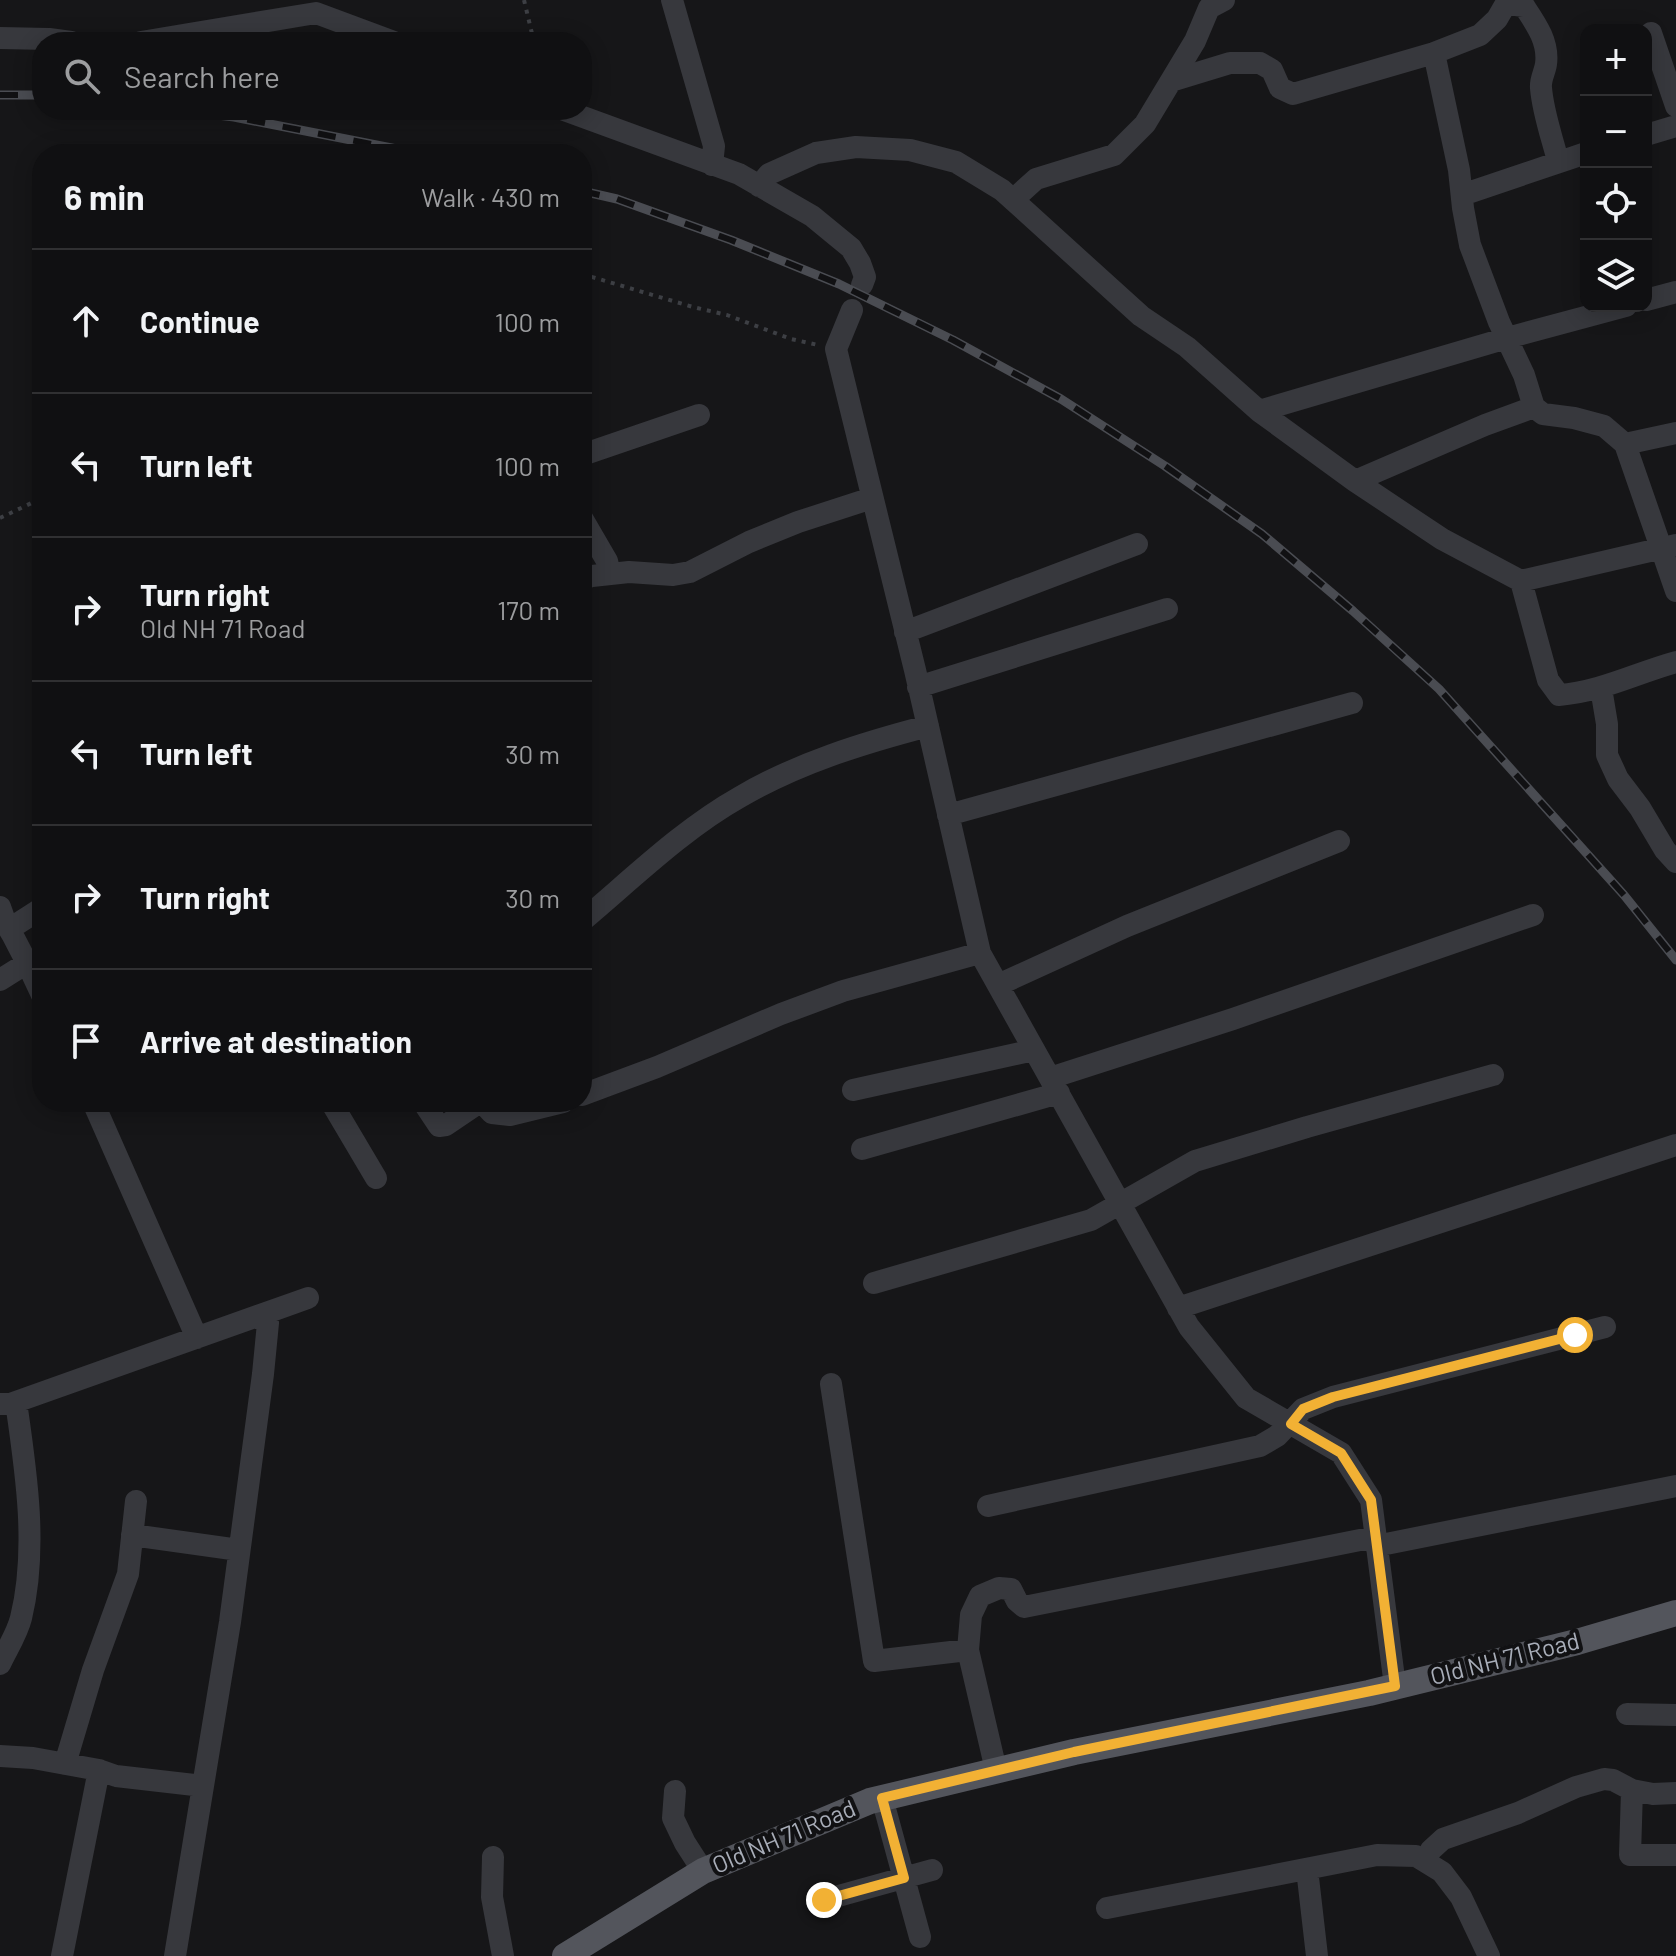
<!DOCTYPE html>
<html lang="en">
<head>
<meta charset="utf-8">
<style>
  :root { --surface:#101012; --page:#1e1e20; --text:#f1f3f6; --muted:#9c9d9f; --line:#303032 }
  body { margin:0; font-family:Barlow,sans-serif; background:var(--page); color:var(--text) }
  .controls { position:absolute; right:24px; top:24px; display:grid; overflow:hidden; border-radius:16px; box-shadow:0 4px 20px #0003 }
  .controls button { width:72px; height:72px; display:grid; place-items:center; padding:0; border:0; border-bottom:2px solid var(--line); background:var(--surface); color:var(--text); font:40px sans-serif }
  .stop { position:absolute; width:24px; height:24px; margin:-18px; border:6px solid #f2b134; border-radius:50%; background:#fff }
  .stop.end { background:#f2b134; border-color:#fff; box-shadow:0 2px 8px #0008 }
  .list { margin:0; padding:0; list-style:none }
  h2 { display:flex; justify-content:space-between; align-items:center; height:104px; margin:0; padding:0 32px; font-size:34px }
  h2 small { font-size:26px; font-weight:400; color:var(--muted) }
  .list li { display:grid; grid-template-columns:52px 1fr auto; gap:24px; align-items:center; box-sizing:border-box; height:144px; padding:0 32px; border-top:2px solid var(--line) }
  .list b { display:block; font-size:30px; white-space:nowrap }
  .list p { margin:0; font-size:26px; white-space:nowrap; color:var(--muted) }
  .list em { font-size:26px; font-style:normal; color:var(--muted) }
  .icon { flex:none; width:44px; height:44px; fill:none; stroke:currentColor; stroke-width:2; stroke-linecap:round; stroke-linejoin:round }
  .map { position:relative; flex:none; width:1676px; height:1956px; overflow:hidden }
  .search { position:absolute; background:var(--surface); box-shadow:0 4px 20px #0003; left:32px; top:32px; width:560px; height:88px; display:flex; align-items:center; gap:20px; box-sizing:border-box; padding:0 28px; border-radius:32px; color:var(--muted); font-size:30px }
  .panel { position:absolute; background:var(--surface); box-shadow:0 4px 20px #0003; left:32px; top:144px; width:560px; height:968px; border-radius:32px }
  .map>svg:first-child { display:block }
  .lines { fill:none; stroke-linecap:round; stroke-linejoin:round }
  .path { stroke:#3d3f44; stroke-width:4; stroke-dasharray:4 6; stroke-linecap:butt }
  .minor { stroke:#37383d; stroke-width:22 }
  .major { stroke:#53555c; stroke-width:26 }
  .rail-casing { stroke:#4a4c52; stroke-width:9 }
  .rail { stroke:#111113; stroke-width:6; stroke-dasharray:18; stroke-linecap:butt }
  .route { stroke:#f2b134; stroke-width:10 }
  .labels { text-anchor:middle; stroke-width:8; stroke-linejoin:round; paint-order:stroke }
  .street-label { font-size:24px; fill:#a8adb8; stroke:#111113 }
</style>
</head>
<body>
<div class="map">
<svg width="1676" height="1956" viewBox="0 0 1676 1956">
  <rect width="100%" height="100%" fill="#161618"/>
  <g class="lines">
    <path class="path" d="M524 0 534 42
      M582 274 693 307 727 315 791 339 818 345
      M0 518 42 498"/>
    <path class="minor" d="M672 0 714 146 712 165
      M1507 4 1524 6C1536 24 1549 42 1546 64 1545 72 1540 79 1541 88 1543 113 1552 137 1558 161
      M1651 33 1676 106
      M0 38 49 39 71 42
      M141 42 316 13 394 42
      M1434 53 1459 170 1463 208 1470 245 1499 322 1524 375 1534 407 1543 414 1574 418 1604 426 1625 444 1676 591
      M1171 81 1230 63H1260L1272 70 1280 88 1293 94 1434 53 1480 35 1497 19 1508 0
      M564 110 739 174 812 216 851 248 860 263 865 277 862 285
      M1646 135 1676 126
      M759 186 769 174 816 153 856 147 910 150 956 162 1002 190 1141 316 1187 347 1259 411 1355 481 1442 539 1521 581 1676 545
      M1462 195 1586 153
      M1013 200 1036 179 1114 155 1145 124 1195 41 1209 8 1224 0
      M1646 300 1676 292
      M852 310 836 349 915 670 980 953 1189 1327 1246 1398 1341 1453 1371 1500 1395 1686
      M1259 411 1507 338 1626 306
      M1625 444 1676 433
      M582 455 699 415
      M1355 481 1485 425 1534 407
      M582 518 607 561 610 574
      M582 579 592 576 629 572 673 575 690 572 749 542 798 522 872 498
      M1521 581 1548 680 1559 695C1600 692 1636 673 1676 662
      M905 632 1137 544
      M918 687 1167 609
      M1601 688 1607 724V755L1618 779 1640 808 1665 850 1676 862
      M948 815 1352 703
      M0 907 6 924 12 934
      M582 921C632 879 683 829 740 797 798 763 863 743 928 726
      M27 963 12 934 14 926 42 908
      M0 980 27 963 42 995
      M998 985 1127 926 1339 841
      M1050 1078 1233 1019 1533 915
      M853 1090 1034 1050
      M582 1095 657 1067 781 1014 843 991 980 953
      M93 1102 197 1338
      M331 1102 376 1178
      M423 1102 439 1126 446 1125 480 1102
      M482 1102 492 1113 510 1115 563 1102
      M862 1149 1059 1093
      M874 1283 1091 1220 1195 1161 1307 1127 1493 1075
      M1178 1308 1676 1145
      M831 1384 874 1661 968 1650
      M0 1404H10L308 1298
      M988 1506 1260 1446 1277 1436 1303 1409 1333 1397 1605 1327
      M132 1535 239 1550
      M1376 1546 1676 1486
      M0 1664C7 1649 17 1634 21 1618 38 1549 26 1471 16 1402
      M1627 1714 1676 1715
      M0 1756 33 1758 99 1770 116 1776 203 1786
      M65 1764 93 1670 128 1574 136 1501
      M996 1770 968 1650 971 1615 980 1596 999 1588 1011 1589 1017 1601 1024 1607 1375 1537
      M1632 1790 1630 1855H1676
      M675 1791 673 1818 685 1843 703 1871
      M882 1798 920 1937
      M493 1857 492 1897 503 1956
      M1425 1861 1431 1850 1443 1839 1518 1813 1576 1787 1604 1779 1613 1780 1632 1790 1653 1794 1676 1793
      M1307 1869 1317 1956
      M824 1900 932 1870
      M1107 1908 1377 1855 1416 1856 1442 1872 1461 1897 1489 1956
      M62 1956 99 1770
      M175 1956 230 1622 263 1374 268 1323 267 1313"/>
    <path class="major" d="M565 1956 703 1871 870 1801 1074 1752 1369 1693 1577 1642 1676 1613"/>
    <defs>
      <path id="rail" d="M0 95H42
        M176 110 234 117 422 154
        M582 191 617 199 731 240 839 284 953 340 1061 399 1165 466 1262 534 1353 611 1439 689 1624 895 1676 960"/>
    </defs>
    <use href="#rail" class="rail-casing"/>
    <use href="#rail" class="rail"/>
  </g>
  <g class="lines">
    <path class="route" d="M824 1900 904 1878 882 1798 1074 1752 1395 1686 1371 1500 1341 1453 1291 1424 1303 1409 1333 1397 1575 1335"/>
  </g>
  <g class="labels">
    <g class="street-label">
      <text transform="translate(1505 1659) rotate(-14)" y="8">Old NH 71 Road</text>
      <text transform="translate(784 1837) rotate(-23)" y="8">Old NH 71 Road</text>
    </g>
  </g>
</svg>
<div class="controls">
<button>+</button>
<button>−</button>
<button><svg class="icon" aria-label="locate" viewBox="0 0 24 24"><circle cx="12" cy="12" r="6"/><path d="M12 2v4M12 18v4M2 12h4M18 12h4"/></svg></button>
<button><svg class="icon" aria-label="layers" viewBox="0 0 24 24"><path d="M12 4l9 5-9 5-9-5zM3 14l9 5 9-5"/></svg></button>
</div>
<div class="stop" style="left:1575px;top:1335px"></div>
<div class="stop end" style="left:824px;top:1900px"></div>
<div class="search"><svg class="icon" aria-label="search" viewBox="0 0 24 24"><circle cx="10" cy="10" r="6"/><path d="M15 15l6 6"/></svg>Search here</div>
<section class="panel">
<h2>6 min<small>Walk · 430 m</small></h2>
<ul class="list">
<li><svg class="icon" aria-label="ahead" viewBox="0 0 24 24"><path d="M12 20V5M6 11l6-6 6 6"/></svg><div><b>Continue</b></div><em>100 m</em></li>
<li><svg class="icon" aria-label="left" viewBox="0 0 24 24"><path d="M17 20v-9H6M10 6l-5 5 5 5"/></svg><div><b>Turn left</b></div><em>100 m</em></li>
<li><svg class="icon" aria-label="right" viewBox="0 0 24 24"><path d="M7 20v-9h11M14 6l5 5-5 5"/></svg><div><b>Turn right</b><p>Old NH 71 Road</p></div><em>170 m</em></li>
<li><svg class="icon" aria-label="left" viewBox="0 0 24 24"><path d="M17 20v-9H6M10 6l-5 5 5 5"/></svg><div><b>Turn left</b></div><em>30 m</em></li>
<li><svg class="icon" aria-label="right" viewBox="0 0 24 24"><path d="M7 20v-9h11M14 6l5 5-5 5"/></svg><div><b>Turn right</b></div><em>30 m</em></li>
<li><svg class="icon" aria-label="arrive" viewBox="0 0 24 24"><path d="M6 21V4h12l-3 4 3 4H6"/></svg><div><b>Arrive at destination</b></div></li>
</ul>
</section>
</div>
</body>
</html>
